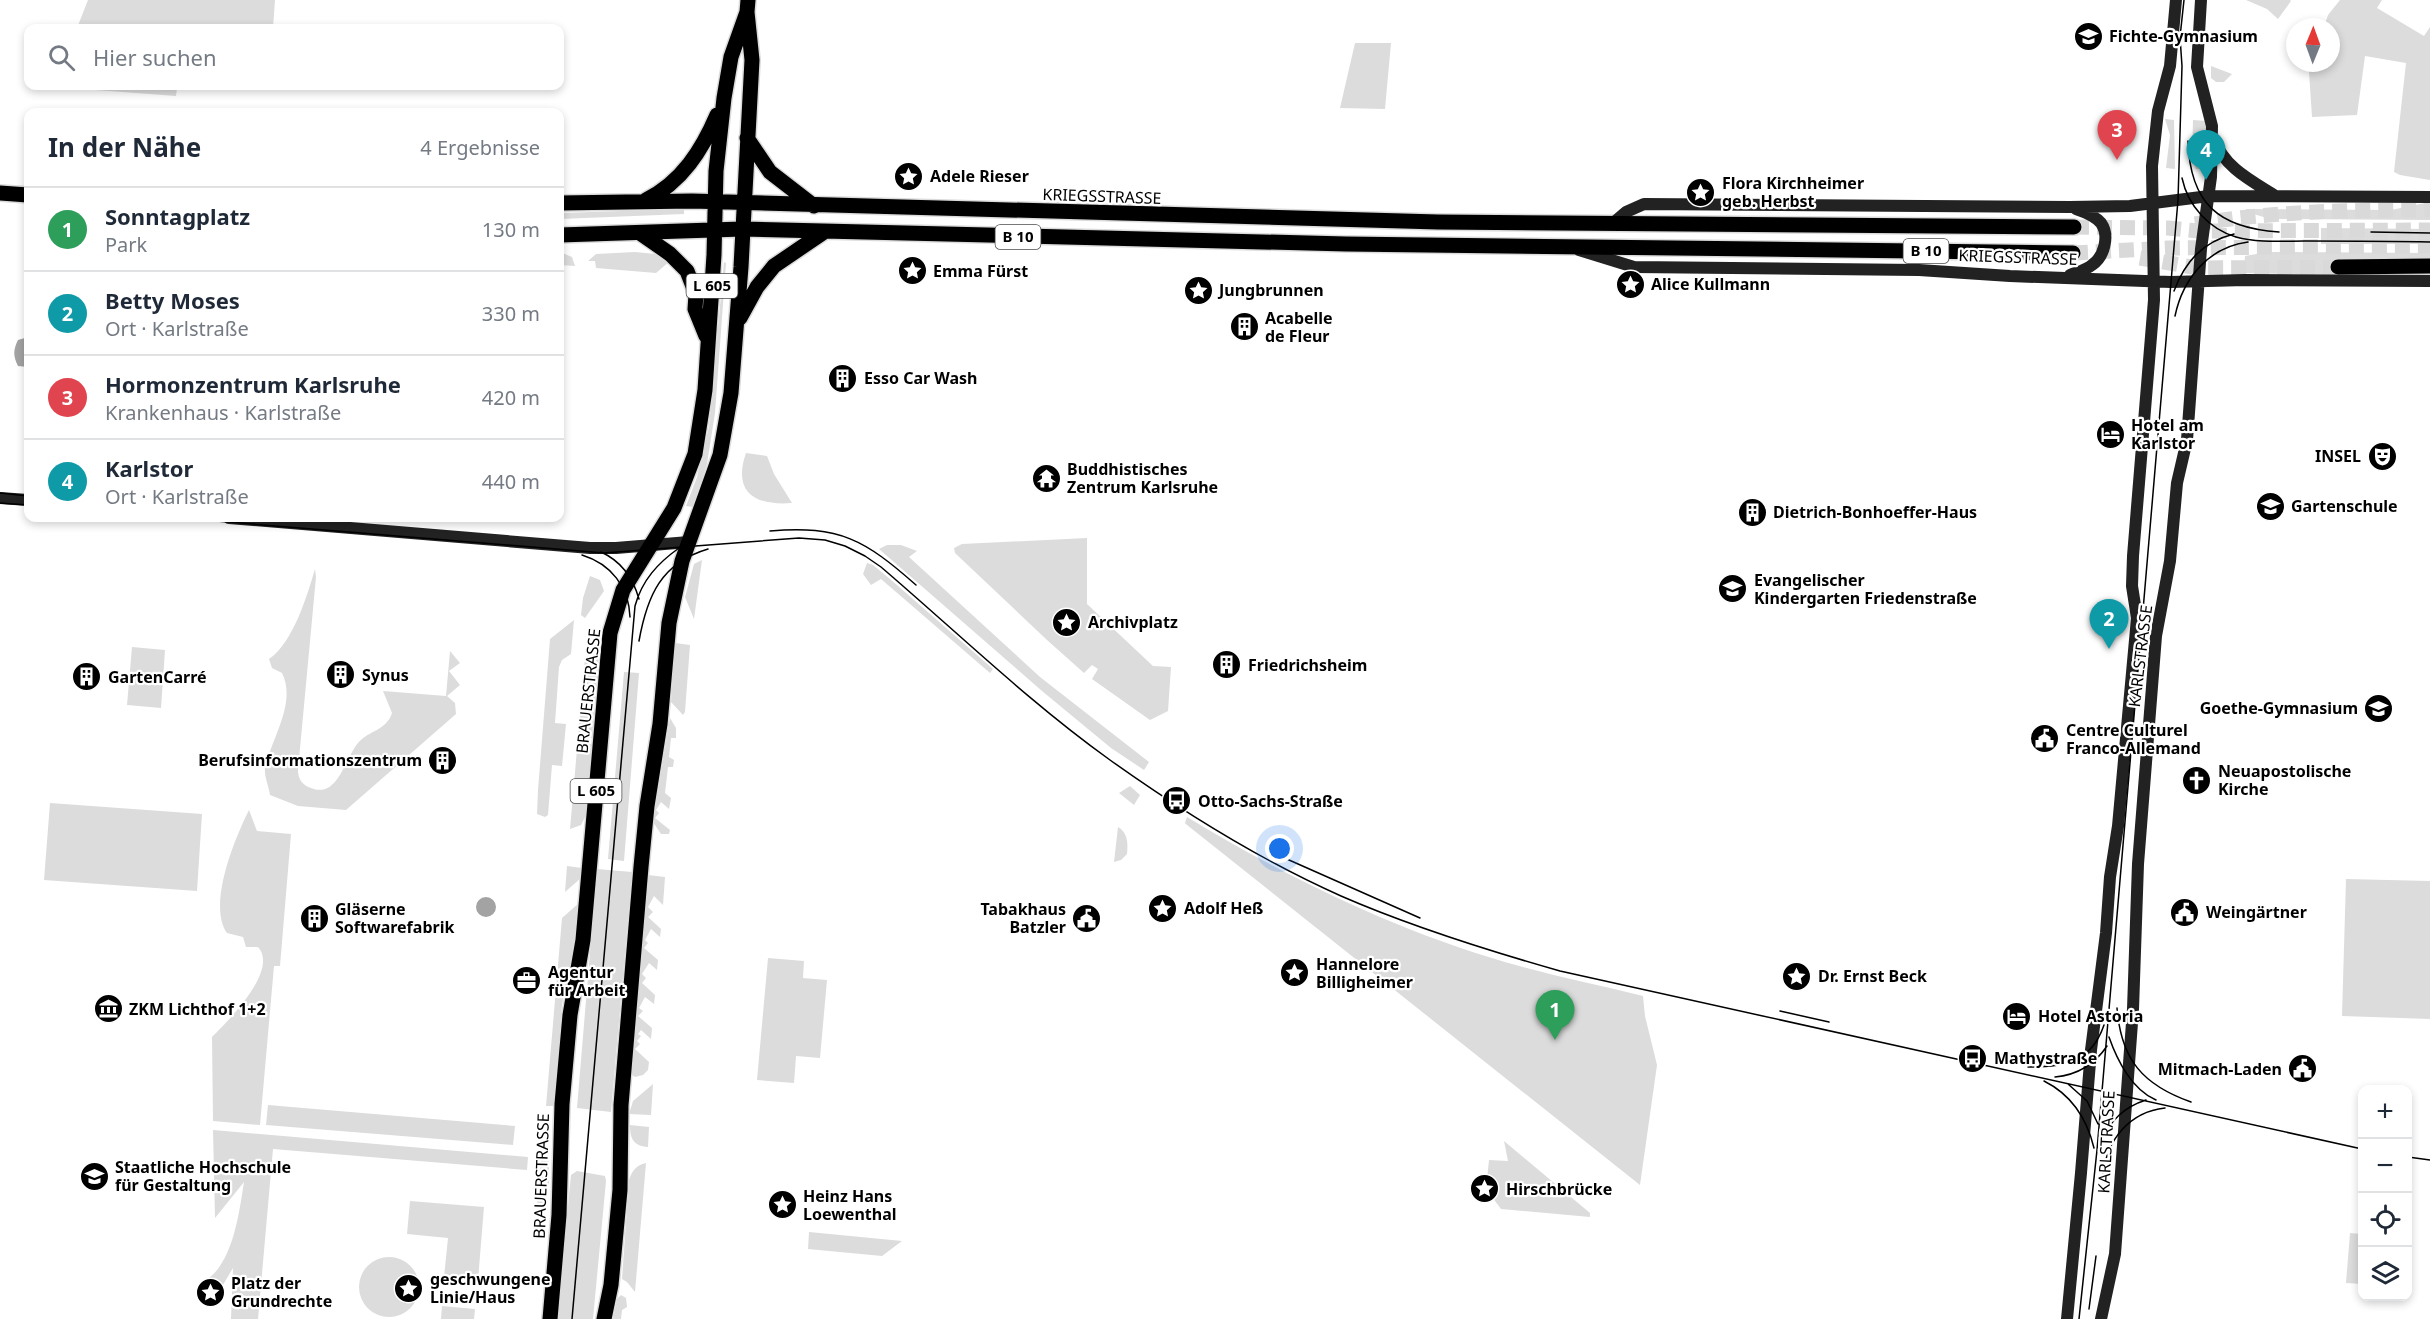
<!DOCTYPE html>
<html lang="de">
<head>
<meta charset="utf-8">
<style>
  :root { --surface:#fff; --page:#f2f2f3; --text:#1f2937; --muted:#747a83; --line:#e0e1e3; --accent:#db2777 }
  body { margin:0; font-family:"Noto Sans",sans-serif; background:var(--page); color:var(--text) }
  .controls { position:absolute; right:18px; bottom:18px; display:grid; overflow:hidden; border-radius:12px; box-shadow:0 3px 9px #0003 }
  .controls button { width:54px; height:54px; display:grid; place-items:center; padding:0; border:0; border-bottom:2px solid var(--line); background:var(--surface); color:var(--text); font:30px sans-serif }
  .compass { position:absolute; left:2286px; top:18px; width:54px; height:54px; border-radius:50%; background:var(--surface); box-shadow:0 3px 9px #0003; rotate:1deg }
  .you { position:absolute; left:1280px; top:849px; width:21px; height:21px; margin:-15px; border:4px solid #fff; border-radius:50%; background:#1a73e8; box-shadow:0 0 0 9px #1a73e833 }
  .badge { display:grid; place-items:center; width:39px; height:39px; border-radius:50%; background:var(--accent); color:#fff; font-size:20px; font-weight:700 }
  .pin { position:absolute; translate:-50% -50px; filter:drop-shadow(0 2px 3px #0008) }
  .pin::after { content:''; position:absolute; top:32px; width:21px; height:18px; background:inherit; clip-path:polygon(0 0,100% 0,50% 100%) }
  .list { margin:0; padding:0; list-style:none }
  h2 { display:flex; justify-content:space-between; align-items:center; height:78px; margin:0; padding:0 24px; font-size:26px }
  h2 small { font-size:20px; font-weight:400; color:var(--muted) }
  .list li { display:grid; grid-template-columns:39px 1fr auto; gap:18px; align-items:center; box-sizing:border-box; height:84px; padding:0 24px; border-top:2px solid var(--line) }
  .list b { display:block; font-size:22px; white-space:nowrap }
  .list p { margin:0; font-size:20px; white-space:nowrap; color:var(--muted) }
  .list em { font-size:20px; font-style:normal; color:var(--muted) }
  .icon { flex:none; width:33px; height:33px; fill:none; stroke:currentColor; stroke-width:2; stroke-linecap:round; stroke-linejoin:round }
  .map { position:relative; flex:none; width:2430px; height:1319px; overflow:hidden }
  .search { position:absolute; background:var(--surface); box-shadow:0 3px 9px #0003; left:24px; top:24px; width:540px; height:66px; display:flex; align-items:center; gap:15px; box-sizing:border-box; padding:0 21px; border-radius:12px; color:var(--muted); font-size:22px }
  .panel { position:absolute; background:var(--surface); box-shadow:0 3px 9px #0003; left:24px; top:108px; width:540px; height:414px; border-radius:12px }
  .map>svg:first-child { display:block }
  .green { fill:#dcdcdc }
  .water { fill:#a3a3a3 }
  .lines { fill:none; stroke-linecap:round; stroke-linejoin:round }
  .primary-tunnel { stroke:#d9d9d9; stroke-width:15; stroke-dasharray:15 8; stroke-linecap:butt }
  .primary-casing { stroke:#dbdbdb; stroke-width:18 }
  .secondary { stroke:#222; stroke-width:12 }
  .primary { stroke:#000; stroke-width:15 }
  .tram { stroke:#000; stroke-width:1.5 }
  .labels { text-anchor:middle; stroke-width:4.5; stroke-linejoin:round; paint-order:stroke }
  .shield { fill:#fff; stroke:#4c4c4c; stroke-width:1.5 }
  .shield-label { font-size:15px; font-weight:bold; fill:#000 }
  .poi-label { font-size:16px; font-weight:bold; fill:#000; stroke:#fff; text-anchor:start }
  .street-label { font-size:16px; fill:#000; stroke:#fff }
</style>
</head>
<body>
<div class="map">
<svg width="2430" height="1319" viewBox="0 0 2430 1319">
  <rect width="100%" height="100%" fill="#fff"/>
  <path class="green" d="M88 0H275L273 28H77Z
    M2246 0H2290L2291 1 2278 19 2267 9Z
    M2340 0H2382L2377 8 2424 36 2430 27V180L2400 175 2394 172 2406 63 2365 56 2357 115 2312 117 2309 72 2312 63H2331V27H2324L2328 15Z
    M1355 43H1391L1385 109 1340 108Z
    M2211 66 2232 74 2224 82H2216L2211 78Z
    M56 86H191V89L177 88 176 96 56 87Z
    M2165 119 2174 120 2175 169 2166 168 2170 135Z
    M2193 120 2207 121 2206 169H2196L2192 155Z
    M2430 202V220L2270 219 2247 212 2246 209 2391 210Z
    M684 209V214L560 219V213Z
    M2321 228 2430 229V244H2321Z
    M560 252 572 257 575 266 560 265Z
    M635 252 656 254 670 261 656 273 596 268 595 261H588L596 254Z
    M2268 252 2430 253V258H2337V275L2244 273 2245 256Z
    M724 262 726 263 715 413 707 464 693 507 686 506 697 477 709 427Z
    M746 453 767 456 774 474 792 503C756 506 732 493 746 453Z
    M1087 538V604L1153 666 1171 667 1168 711 1150 720 1092 679 1098 669 1092 665 1084 673 1047 640 955 553 954 548 962 544Z
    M887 545H901L917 551 909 557 1040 677 1149 762 1144 770 1111 748 1042 691 879 549Z
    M702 560 694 619 685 597 694 564Z
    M867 563 873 565 890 579 993 669 990 673 881 579 871 585 863 574Z
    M315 569 316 577 298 770C298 779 302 785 311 788 338 799 345 758 358 743 369 730 386 731 392 713L383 691 446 696 450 651 460 663 449 671 460 685 447 696 455 703 456 714 346 810 298 806 270 795C269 787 264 776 265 768 271 739 297 703 282 673L272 668 269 659C293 643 307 596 315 569Z
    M590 576 600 580 604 591 585 618 581 615 583 598Z
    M574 620 571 654 562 660 559 667 555 723 566 724 562 766 552 765 548 815 545 817 537 814 538 790 550 639Z
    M675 643 690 645 685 712 683 715 671 702Z
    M132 647 165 650 161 708 127 705Z
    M599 647 592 738H586V744H592L586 815 581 825 570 829 585 658Z
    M624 672 639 673 624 861 608 859Z
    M670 718 676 728V738H671L669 757 674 760 673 767H668L665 793 671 798 669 809 661 802 656 810 659 813 655 818 670 830 669 834H661L653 822Z
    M1130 786 1140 795 1134 805 1119 793Z
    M50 803 202 814 197 891 44 880Z
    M249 810 257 831 291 834 280 966H274L260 1125 213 1121 212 1037C229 1020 279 970 258 947H246L243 937 227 933C207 905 235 838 249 810Z
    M1187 817C1291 880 1405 935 1523 967 1563 978 1603 986 1643 996L1645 1016 1657 1065 1640 1185 1187 825 1185 823Z
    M1118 827C1128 833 1128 843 1127 854L1121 860 1114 862Z
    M567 866 582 868 581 878 565 892Z
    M597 869 632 872 611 1112 577 1108Z
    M648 875 665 877 663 905 654 896 648 907 653 912 648 917 661 929 660 937 651 929 645 940 648 943 644 948 658 960 657 970 649 963 642 974 646 978 642 983 655 995 654 1004 645 997 639 1008 643 1011 638 1016 652 1028 651 1039 641 1030 638 1034 641 1036 637 1041 640 1044 635 1049 649 1062 648 1070 643 1075 635 1077 631 1074Z
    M2346 879 2430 881V1019L2342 1016Z
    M579 903 574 945 562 1005 554 1106H546L562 918Z
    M768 958 804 961 803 978 827 980 820 1058 796 1056 794 1083 757 1080Z
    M653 1084 651 1115 629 1114 633 1101Z
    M268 1105 515 1126 513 1145 266 1125Z
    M630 1125 649 1127 648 1147C633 1146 630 1138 630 1125Z
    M213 1130 528 1157 527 1170 273 1149 258 1319H231L233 1268 214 1300 203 1282C233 1266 239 1213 244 1182L215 1218Z
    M1504 1141 1590 1213V1217L1501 1209 1486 1189 1489 1160 1508 1161Z
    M545 1158 549 1162V1184L543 1204 537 1203 541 1159Z
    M646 1163 635 1292 627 1282 622 1279 629 1180C632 1171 636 1165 646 1163Z
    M577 1171 605 1176 606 1181 593 1319H557L571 1175Z
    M410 1201 484 1207 478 1280 444 1277 448 1238 407 1234Z
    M809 1232 902 1241 882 1256 808 1249Z
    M2350 1233 2362 1234V1284L2346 1283Z
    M359 1287a30 30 0 1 1 60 0a30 30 0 1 1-60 0Z
    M621 1295 626 1298 627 1307 622 1310 621 1319H613L617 1299Z
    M442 1306 475 1309 474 1319H441Z"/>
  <path class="water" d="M28 337V367L18 366C13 356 13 350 18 340Z
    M476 907a10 10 0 1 1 20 0a10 10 0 1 1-20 0Z"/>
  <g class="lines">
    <path class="primary-tunnel" d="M2195 224C2276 211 2348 210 2430 210
      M2074 227 2168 228 2198 231 2430 230
      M2073 253 2168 248 2430 246
      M2140 258 2198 268 2338 267"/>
    <defs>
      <path id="primary" d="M747 138 770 172 814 206
        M0 193 28 195
        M646 200C682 182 702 150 717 115
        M560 203 692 201 1438 222 2074 227
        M640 233 670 254 687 271 696 294 695 309 706 336
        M560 235 742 229 1346 244 2073 253
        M2338 267 2430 266
        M740 318 757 287 774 266 824 232
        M550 1319 559 1215 562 1104 570 1015 583 940 610 633 623 590 674 508 695 454 705 390 714 255 716 171 724 98 731 57 747 12
        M604 1319 611 1285 620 1190 621 1105 641 867 647 806 660 724 669 623 682 561 720 455 731 393 741 267 752 60 747 12 748 0"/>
    </defs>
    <use href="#primary" class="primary-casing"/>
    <path class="secondary" d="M2214 139C2224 167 2250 180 2274 195
      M1612 224 1626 212 1644 204 2070 207 2130 206 2209 196 2430 197
      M1579 250 1634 267 1919 270 2010 276 2171 282 2245 280 2430 281
      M2070 275C2077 272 2086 270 2092 265 2104 257 2110 236 2101 223 2095 216 2085 212 2076 209
      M0 498 28 500
      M229 518 590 548H616L689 542
      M2067 1319 2081 1173 2091 1050 2106 933 2110 877 2118 826 2137 618 2132 586 2133 556 2154 300 2152 166 2158 111 2170 66 2176 0
      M2101 1319 2115 1254 2133 1009 2138 864 2156 636 2170 561 2177 483 2187 440 2201 249 2211 177 2212 126 2197 67 2201 0"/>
    <use href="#primary" class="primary"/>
    <path class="tram" d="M2188 141C2190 204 2219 228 2279 232
      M2182 178C2188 206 2209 229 2236 237 2257 243 2283 241 2305 241 2347 241 2388 241 2430 242
      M2371 232 2430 233
      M2174 291C2185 262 2202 242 2234 234
      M2175 316C2183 278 2209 247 2248 242
      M0 493 28 496
      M0 503 28 505
      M179 518 604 553 799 538 825 540 845 546 865 556 881 567C957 632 1029 702 1110 760 1183 812 1260 860 1341 896 1412 927 1486 950 1560 971L2362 1149
      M770 531C840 525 865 540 916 585
      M601 552C621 561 633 578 639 599
      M582 555C611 564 629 587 630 617
      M639 641C647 596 661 563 708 549
      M1280 856 1420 918
      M2117 1008C2121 1060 2143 1085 2191 1102
      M1780 1011 1829 1022
      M2109 1037C2117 1060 2132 1090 2156 1100
      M2028 1067C2064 1067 2091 1063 2104 1025
      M2055 1077C2077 1075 2095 1064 2107 1046
      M2044 1081C2072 1095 2087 1119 2094 1148
      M2068 1084 2087 1101 2098 1124
      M2101 1141C2111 1120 2124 1107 2146 1100
      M2408 1157 2430 1160
      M2103 1174C2107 1140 2129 1112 2165 1108
      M2089 1309 2096 1256
      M572 1319 635 606C642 580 658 563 679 548
      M2079 1319 2097 1150 2178 200 2182 66 2180 37 2184 0"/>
  </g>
  <defs>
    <symbol id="school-disc" viewBox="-11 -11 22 22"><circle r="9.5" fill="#000" stroke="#fff"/><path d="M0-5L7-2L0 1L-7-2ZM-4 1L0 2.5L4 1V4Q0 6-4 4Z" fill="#fff"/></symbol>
    <symbol id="sight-disc" viewBox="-11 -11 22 22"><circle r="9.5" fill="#000" stroke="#fff"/><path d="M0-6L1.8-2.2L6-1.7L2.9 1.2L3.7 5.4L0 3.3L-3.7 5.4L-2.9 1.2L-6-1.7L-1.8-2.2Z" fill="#fff"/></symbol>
    <symbol id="building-disc" viewBox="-11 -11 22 22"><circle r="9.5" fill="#000" stroke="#fff"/><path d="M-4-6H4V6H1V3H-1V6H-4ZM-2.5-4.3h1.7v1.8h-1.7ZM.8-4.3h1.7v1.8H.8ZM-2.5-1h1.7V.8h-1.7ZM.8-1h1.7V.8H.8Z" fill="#fff"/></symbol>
    <symbol id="hotel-disc" viewBox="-11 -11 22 22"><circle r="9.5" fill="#000" stroke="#fff"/><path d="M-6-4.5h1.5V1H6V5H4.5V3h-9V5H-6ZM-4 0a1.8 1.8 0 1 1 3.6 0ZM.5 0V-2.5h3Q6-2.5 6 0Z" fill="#fff"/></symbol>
    <symbol id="theatre-disc" viewBox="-11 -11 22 22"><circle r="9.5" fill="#000" stroke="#fff"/><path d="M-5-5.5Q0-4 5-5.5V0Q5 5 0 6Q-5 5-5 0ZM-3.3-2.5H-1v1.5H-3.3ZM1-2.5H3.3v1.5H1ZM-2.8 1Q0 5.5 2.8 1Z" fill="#fff"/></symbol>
    <symbol id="temple-disc" viewBox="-11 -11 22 22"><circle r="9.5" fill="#000" stroke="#fff"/><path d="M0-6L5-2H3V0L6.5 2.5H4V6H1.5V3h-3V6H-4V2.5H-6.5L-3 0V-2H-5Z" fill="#fff"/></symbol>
    <symbol id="civic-disc" viewBox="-11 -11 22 22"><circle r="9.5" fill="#000" stroke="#fff"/><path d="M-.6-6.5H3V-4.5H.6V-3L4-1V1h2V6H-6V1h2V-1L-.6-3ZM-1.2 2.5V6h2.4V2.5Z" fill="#fff"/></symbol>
    <symbol id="church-disc" viewBox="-11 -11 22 22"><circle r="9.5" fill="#000" stroke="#fff"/><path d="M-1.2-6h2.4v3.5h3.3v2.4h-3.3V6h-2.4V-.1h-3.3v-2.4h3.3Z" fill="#fff"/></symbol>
    <symbol id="bus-disc" viewBox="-11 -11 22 22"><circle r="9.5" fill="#000" stroke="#fff"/><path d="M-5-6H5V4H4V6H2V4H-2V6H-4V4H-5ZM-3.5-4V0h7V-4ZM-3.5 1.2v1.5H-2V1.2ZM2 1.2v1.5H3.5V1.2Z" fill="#fff"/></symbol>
    <symbol id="office-disc" viewBox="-11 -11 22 22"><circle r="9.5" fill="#000" stroke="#fff"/><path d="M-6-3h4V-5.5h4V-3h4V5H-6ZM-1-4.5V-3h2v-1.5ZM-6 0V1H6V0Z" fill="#fff"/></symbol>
    <symbol id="museum-disc" viewBox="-11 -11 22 22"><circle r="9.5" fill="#000" stroke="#fff"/><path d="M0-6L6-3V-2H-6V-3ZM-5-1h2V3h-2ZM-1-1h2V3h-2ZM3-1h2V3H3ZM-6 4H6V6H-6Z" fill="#fff"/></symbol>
    <symbol id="university-disc" viewBox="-11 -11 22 22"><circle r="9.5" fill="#000" stroke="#fff"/><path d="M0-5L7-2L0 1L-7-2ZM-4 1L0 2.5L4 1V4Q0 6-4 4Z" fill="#fff"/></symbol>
  </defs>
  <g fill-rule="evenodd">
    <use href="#school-disc" x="2072" y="20" width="33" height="33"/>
    <use href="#sight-disc" x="892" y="160" width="33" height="33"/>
    <use href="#sight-disc" x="1684" y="176" width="33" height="33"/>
    <use href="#sight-disc" x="896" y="254" width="33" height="33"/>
    <use href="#sight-disc" x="1614" y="268" width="33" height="33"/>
    <use href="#sight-disc" x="1182" y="274" width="33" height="33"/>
    <use href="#building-disc" x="1228" y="310" width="33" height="33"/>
    <use href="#building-disc" x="826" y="362" width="33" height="33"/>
    <use href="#hotel-disc" x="2094" y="418" width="33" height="33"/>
    <use href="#theatre-disc" x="2366" y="440" width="33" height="33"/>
    <use href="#temple-disc" x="1030" y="462" width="33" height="33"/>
    <use href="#school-disc" x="2254" y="490" width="33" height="33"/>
    <use href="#building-disc" x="1736" y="496" width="33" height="33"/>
    <use href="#school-disc" x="1716" y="572" width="33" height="33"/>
    <use href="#sight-disc" x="1050" y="606" width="33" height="33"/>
    <use href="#building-disc" x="1210" y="648" width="33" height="33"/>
    <use href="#building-disc" x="324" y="658" width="33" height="33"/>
    <use href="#building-disc" x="70" y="660" width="33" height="33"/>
    <use href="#school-disc" x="2362" y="692" width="33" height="33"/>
    <use href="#civic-disc" x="2028" y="722" width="33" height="33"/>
    <use href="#building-disc" x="426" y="744" width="33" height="33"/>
    <use href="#church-disc" x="2180" y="764" width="33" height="33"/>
    <use href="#bus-disc" x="1160" y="784" width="33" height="33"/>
    <use href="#sight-disc" x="1146" y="892" width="33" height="33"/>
    <use href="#civic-disc" x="2168" y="896" width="33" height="33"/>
    <use href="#building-disc" x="298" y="902" width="33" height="33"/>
    <use href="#civic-disc" x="1070" y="902" width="33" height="33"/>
    <use href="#sight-disc" x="1278" y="956" width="33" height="33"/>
    <use href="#sight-disc" x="1780" y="960" width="33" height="33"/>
    <use href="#office-disc" x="510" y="964" width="33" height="33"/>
    <use href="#museum-disc" x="92" y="992" width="33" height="33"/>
    <use href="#hotel-disc" x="2000" y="1000" width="33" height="33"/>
    <use href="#bus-disc" x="1956" y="1042" width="33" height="33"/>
    <use href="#civic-disc" x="2286" y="1052" width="33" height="33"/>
    <use href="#university-disc" x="78" y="1160" width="33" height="33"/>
    <use href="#sight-disc" x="1468" y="1172" width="33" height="33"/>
    <use href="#sight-disc" x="766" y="1188" width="33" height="33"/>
    <use href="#sight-disc" x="392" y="1272" width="33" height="33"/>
    <use href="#sight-disc" x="194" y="1276" width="33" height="33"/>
  </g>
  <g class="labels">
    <g class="shield">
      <rect x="995.5" y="225" width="45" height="24" rx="4.5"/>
      <rect x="1903.5" y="239" width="45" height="24" rx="4.5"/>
      <rect x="686.5" y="274" width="51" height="24" rx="4.5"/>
      <rect x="570.5" y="779" width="51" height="24" rx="4.5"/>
    </g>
    <g class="shield-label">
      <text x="1018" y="242">B 10</text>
      <text x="1926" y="256">B 10</text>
      <text x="712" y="291">L 605</text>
      <text x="596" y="796">L 605</text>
    </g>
    <g class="poi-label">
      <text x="2109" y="42">Fichte-Gymnasium</text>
      <text x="930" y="182">Adele Rieser</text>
      <text x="1722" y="189">Flora Kirchheimer<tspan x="1722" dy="18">geb. Herbst</tspan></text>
      <text x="933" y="277">Emma Fürst</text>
      <text x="1651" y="290">Alice Kullmann</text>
      <text x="1219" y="296">Jungbrunnen</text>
      <text x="1265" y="324">Acabelle<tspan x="1265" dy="18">de Fleur</tspan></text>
      <text x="864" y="384">Esso Car Wash</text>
      <text x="2131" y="431">Hotel am<tspan x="2131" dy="18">Karlstor</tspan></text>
      <text x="2361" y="462" text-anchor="end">INSEL</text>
      <text x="1067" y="475">Buddhistisches<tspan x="1067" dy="18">Zentrum Karlsruhe</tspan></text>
      <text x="2291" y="512">Gartenschule</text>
      <text x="1773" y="518">Dietrich-Bonhoeffer-Haus</text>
      <text x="1754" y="586">Evangelischer<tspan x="1754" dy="18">Kindergarten Friedenstraße</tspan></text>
      <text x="1088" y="628">Archivplatz</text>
      <text x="1248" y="671">Friedrichsheim</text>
      <text x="362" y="681">Synus</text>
      <text x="108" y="683">GartenCarré</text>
      <text x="2358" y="714" text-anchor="end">Goethe-Gymnasium</text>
      <text x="2066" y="736">Centre Culturel<tspan x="2066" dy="18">Franco-Allemand</tspan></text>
      <text x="422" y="766" text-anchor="end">Berufsinformationszentrum</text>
      <text x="2218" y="777">Neuapostolische<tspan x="2218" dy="18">Kirche</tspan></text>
      <text x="1198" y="807">Otto-Sachs-Straße</text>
      <text x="1184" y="914">Adolf Heß</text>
      <text x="335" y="915">Gläserne<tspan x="335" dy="18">Softwarefabrik</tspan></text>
      <text x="1066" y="915" text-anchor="end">Tabakhaus<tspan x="1066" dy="18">Batzler</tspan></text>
      <text x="2206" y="918">Weingärtner</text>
      <text x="1316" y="970">Hannelore<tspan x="1316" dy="18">Billigheimer</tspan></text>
      <text x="548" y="978">Agentur<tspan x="548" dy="18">für Arbeit</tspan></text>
      <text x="1818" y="982">Dr. Ernst Beck</text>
      <text x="129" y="1015">ZKM Lichthof 1+2</text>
      <text x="2038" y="1022">Hotel Astoria</text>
      <text x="1994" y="1064">Mathystraße</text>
      <text x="2282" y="1075" text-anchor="end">Mitmach-Laden</text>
      <text x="115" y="1173">Staatliche Hochschule<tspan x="115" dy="18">für Gestaltung</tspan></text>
      <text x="1506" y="1195">Hirschbrücke</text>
      <text x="803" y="1202">Heinz Hans<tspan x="803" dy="18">Loewenthal</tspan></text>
      <text x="430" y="1285">geschwungene<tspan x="430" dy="18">Linie/Haus</tspan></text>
      <text x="231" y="1289">Platz der<tspan x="231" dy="18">Grundrechte</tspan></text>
    </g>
    <g class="street-label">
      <text transform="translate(1102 196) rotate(2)" y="6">KRIEGSSTRASSE</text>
      <text transform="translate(2018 257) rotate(2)" y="6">KRIEGSSTRASSE</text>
      <text transform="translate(2140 656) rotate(-83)" y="6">KARLSTRASSE</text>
      <text transform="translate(588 691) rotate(-84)" y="6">BRAUERSTRASSE</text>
      <text transform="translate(2106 1142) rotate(-87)" y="6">KARLSTRASSE</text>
      <text transform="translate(541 1176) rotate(-88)" y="6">BRAUERSTRASSE</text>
    </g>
  </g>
</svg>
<div class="controls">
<button>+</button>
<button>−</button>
<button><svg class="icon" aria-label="locate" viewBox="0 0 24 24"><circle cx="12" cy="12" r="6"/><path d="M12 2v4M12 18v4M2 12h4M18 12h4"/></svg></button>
<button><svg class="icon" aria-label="layers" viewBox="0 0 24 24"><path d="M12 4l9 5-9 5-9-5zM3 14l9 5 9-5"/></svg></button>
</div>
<svg class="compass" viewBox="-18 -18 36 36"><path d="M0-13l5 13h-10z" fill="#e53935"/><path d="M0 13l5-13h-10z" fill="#747a83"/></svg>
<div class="you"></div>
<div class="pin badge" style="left:1555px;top:1040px;background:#2e9e5b">1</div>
<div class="pin badge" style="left:2109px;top:649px;background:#0f9aa8">2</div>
<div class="pin badge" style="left:2117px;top:160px;background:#e0444e">3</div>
<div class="pin badge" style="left:2206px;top:180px;background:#0f9aa8">4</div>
<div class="search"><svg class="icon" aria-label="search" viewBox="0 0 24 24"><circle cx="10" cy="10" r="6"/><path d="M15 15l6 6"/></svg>Hier suchen</div>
<section class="panel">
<h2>In der Nähe<small>4 Ergebnisse</small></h2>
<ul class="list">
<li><span class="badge" style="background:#2e9e5b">1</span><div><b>Sonntagplatz</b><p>Park</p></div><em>130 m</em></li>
<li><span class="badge" style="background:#0f9aa8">2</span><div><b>Betty Moses</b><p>Ort · Karlstraße</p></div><em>330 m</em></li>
<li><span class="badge" style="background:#e0444e">3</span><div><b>Hormonzentrum Karlsruhe</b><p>Krankenhaus · Karlstraße</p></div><em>420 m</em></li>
<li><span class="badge" style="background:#0f9aa8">4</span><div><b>Karlstor</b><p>Ort · Karlstraße</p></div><em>440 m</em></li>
</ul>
</section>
</div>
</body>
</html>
